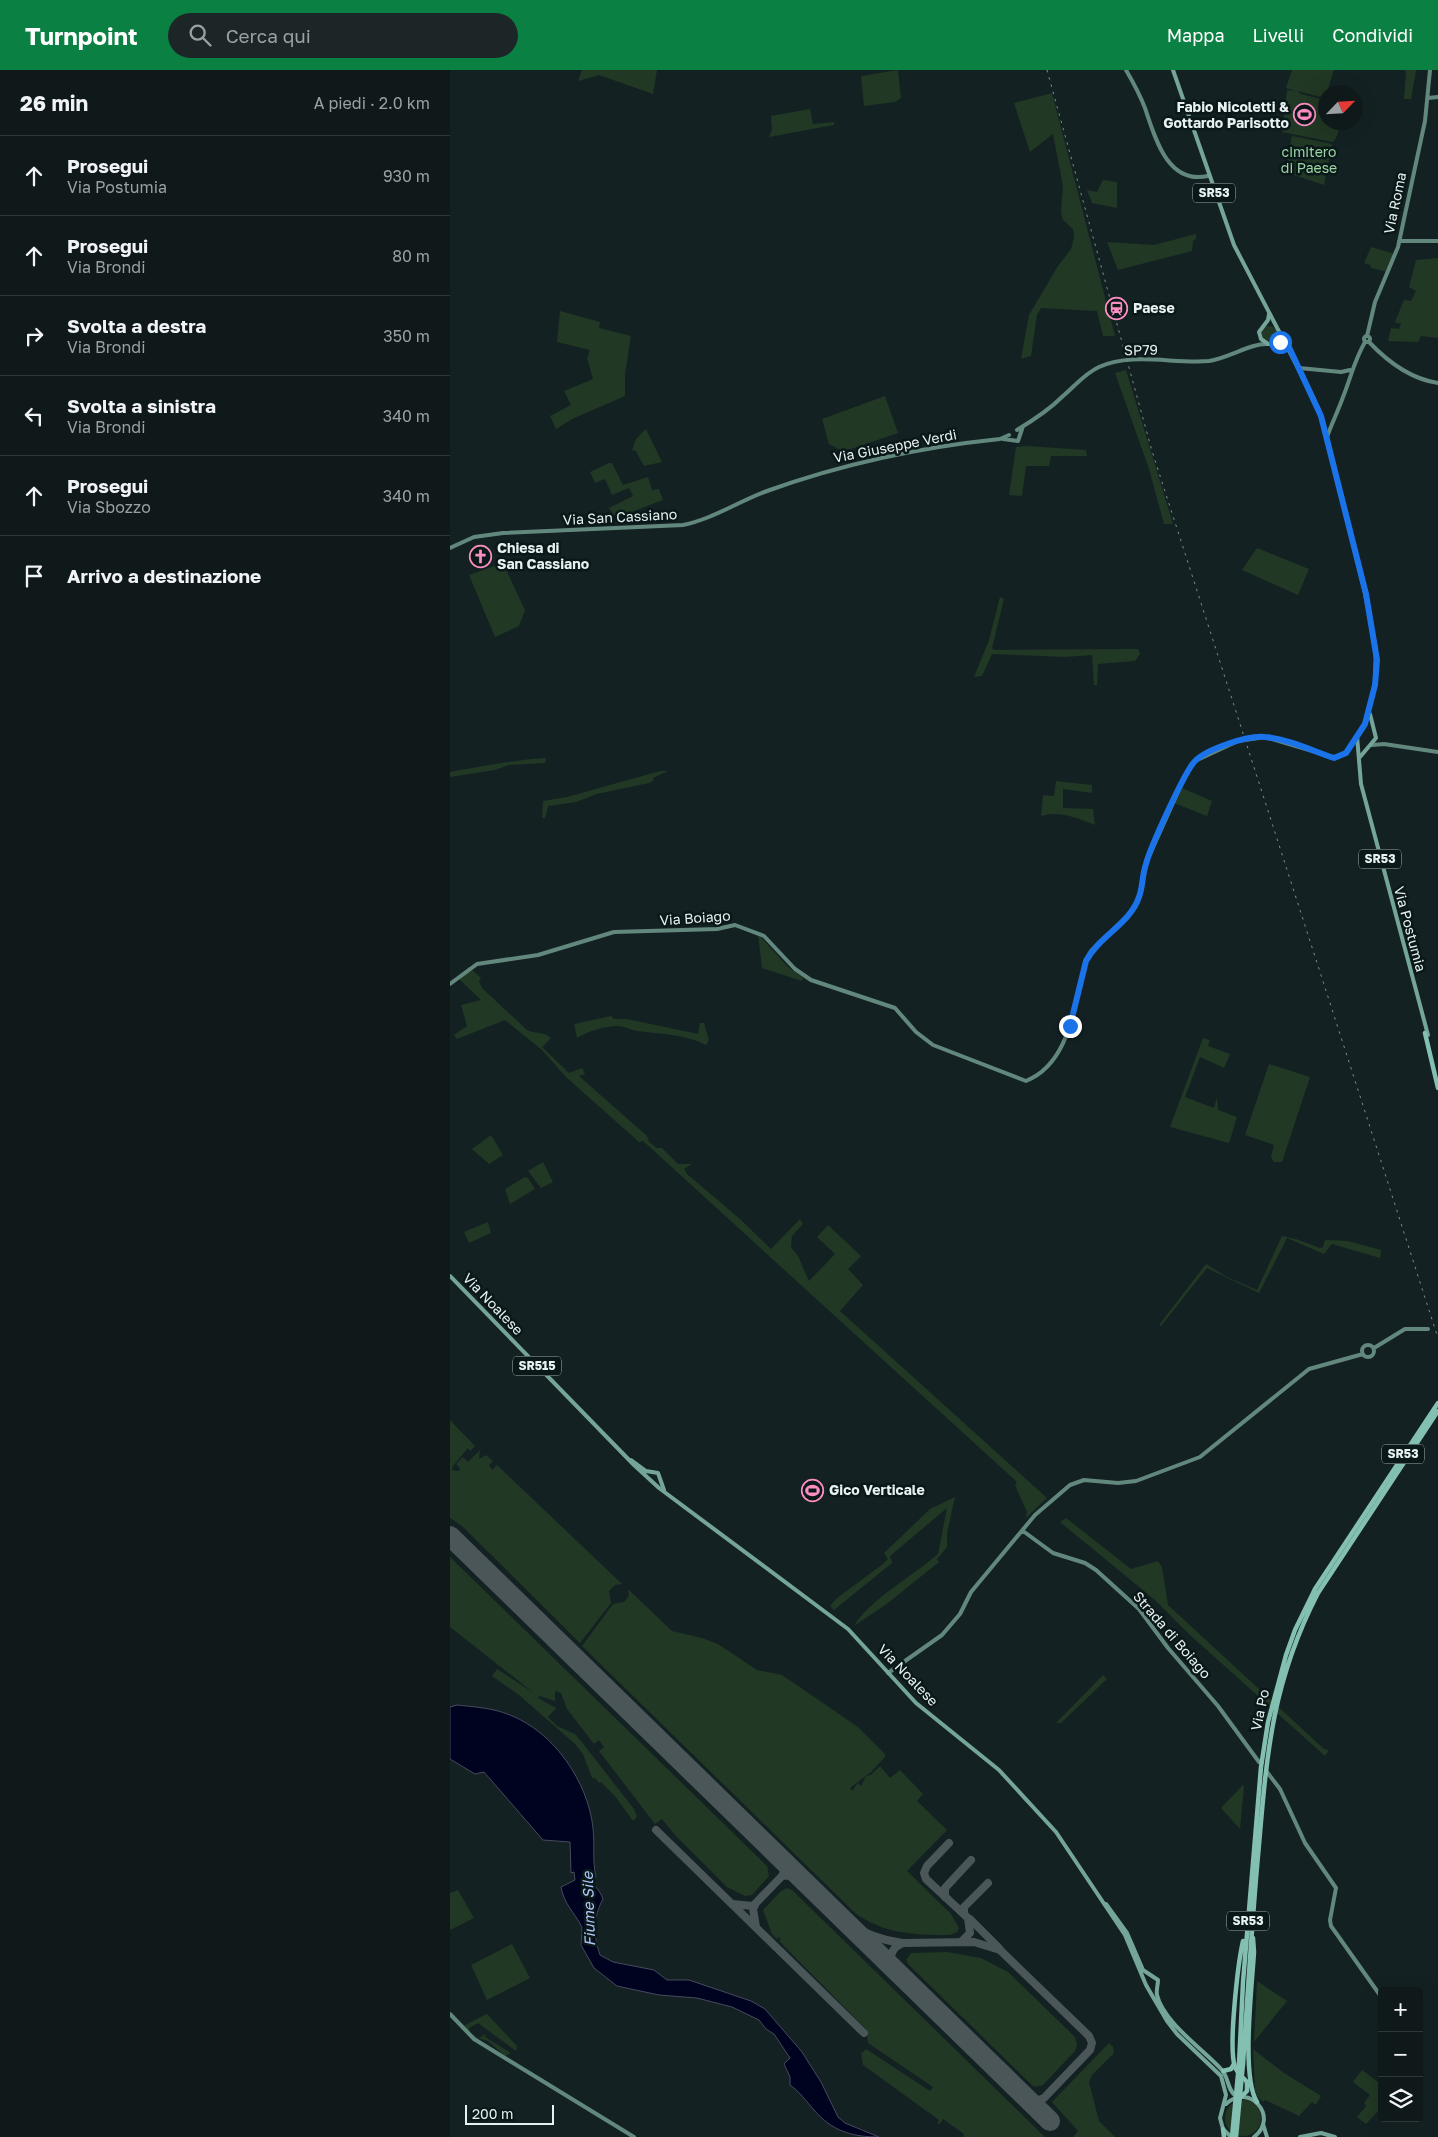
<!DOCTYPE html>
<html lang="it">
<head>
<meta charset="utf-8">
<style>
  :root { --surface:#0f191a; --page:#1d2627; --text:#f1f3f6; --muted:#9ba0a2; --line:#2f3839; --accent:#0b8043 }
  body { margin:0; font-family:"Golos Text",sans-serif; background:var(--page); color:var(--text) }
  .controls { position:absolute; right:15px; bottom:15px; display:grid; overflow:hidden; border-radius:5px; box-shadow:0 5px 20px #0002 }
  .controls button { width:45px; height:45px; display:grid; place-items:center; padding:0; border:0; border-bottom:1px solid var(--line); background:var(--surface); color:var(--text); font:25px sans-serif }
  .compass { position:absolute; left:868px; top:15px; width:45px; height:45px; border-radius:50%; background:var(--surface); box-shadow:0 5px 20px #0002; rotate:65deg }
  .scale { position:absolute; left:15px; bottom:12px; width:89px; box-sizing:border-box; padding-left:5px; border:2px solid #e8f1f2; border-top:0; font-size:14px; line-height:18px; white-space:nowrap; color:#e8f1f2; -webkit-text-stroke:4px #0b1819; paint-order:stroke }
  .stop { position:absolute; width:15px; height:15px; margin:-11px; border:4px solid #1a73e8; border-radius:50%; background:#fff }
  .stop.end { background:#1a73e8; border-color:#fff; box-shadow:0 1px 5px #0008 }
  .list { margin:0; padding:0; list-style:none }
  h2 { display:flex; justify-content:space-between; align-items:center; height:65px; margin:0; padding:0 20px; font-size:21px }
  h2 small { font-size:16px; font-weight:400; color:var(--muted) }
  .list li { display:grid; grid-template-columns:32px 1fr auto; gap:15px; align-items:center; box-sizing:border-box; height:80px; padding:0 20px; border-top:1px solid var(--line) }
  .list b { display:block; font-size:19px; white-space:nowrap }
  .list p { margin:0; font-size:16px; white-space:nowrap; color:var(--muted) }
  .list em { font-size:16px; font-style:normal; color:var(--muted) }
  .icon { flex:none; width:28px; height:28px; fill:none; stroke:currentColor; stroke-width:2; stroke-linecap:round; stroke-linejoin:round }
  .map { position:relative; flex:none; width:988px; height:2067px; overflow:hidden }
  header { display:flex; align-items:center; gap:30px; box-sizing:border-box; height:70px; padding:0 25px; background:var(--accent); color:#fff }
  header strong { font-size:24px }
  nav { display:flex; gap:28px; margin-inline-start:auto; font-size:18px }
  .search { width:350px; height:45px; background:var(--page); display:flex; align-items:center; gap:12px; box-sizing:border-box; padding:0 18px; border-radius:28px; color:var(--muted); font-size:19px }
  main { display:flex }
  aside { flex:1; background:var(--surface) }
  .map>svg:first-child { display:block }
  .green { fill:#213824 }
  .water { fill:#00031f; stroke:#464a5e }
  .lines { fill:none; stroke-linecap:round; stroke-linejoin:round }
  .taxiway { stroke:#4a5658; stroke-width:8 }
  .runway { stroke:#4a5658; stroke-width:20 }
  .secondary { stroke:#62887e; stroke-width:4 }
  .primary { stroke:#74a598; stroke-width:4 }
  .highway { stroke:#84c0b1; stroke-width:4.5 }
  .rail { stroke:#7f8a8c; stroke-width:1; stroke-dasharray:2.5 5; stroke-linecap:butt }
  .highway-bridge { stroke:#84c0b1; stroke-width:4.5 }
  .route { stroke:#1a73e8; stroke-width:6 }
  .labels { text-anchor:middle; stroke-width:5; stroke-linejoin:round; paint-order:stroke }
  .shield { fill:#0b1819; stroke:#a6b0b1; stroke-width:1 }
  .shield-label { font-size:12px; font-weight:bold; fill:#e8f1f2 }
  .poi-label { font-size:14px; font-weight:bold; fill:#e8f1f2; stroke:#0b1819; text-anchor:start }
  .park-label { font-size:14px; fill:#9ad6a2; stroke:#0b1819 }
  .street-label { font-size:14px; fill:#e8f1f2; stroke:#0b1819 }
  .water-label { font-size:15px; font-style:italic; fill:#aec7fa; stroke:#0b1819 }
</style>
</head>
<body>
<header>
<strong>Turnpoint</strong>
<div class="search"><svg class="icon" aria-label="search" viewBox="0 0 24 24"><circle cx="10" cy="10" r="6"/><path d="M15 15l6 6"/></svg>Cerca qui</div>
<nav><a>Mappa</a><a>Livelli</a><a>Condividi</a></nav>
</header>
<main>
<aside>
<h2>26 min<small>A piedi · 2.0 km</small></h2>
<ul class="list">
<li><svg class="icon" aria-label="ahead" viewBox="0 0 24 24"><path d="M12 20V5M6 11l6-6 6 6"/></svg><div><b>Prosegui</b><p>Via Postumia</p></div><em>930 m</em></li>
<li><svg class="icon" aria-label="ahead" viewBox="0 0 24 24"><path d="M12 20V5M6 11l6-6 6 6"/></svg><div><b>Prosegui</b><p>Via Brondi</p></div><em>80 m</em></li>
<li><svg class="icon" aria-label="right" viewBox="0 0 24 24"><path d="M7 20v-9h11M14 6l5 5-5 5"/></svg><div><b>Svolta a destra</b><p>Via Brondi</p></div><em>350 m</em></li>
<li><svg class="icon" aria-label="left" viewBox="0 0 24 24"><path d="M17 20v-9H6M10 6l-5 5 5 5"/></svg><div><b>Svolta a sinistra</b><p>Via Brondi</p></div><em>340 m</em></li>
<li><svg class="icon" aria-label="ahead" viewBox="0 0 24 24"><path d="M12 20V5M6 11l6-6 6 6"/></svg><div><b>Prosegui</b><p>Via Sbozzo</p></div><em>340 m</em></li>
<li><svg class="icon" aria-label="arrive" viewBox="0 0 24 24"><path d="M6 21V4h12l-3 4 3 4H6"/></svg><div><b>Arrivo a destinazione</b></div></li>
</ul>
</aside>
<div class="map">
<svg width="988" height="2067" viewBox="0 0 988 2067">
  <rect width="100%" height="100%" fill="#142123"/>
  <path class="green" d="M132 0H207L203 24 149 5 128 11Z
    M448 0 451 28 445 32 414 36 411 6Z
    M842 0H884L875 28 847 21 851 24 875 30 876 52 890 53 887 66 883 72 832 62 837 20 846 21 836 18Z
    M954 0H966L961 29H954L956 2Z
    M602 23 665 266H653L647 241 591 238 587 245 581 286 571 289 579 245 608 196 621 179 624 168 623 159 613 150 611 142 613 116 603 64 580 82 564 33Z
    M360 39 363 54 384 52V55L319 67 322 59 321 46Z
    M842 66 882 74 874 115 835 102Z
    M653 110 667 112V138L642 133 637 120 647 122Z
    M746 164V169L743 171 742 181 668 200 657 172 704 175Z
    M921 177 945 184 937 202 921 198 920 195 914 193Z
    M988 188V268L971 266 968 272 938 271 941 258 949 259 951 254 945 252 954 230 961 231 966 221 959 217 966 190Z
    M110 241 150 252 149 258 181 266 175 304V326L122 349 106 359 100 346 121 335 114 321 143 309 137 288 140 280 107 272Z
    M811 264a8 8 0 1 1 16 0a8 8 0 1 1-16 0Z
    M676 300 723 454H714L699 399 665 303Z
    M435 326 448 363 401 379 390 380 379 374 372 349Z
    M196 359 212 392 194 396 185 380 182 381 186 369Z
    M577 376 636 380 637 386H601L599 396H576L572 426 559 425 566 377Z
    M159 393H162L173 415 198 407 202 420 209 419 213 430 166 448 159 438 183 426 179 418 162 425 155 409 145 413 140 402Z
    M807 478 859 499 848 525 792 500Z
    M53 493 75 540 69 556 45 567 19 505Z
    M550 527 554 529 542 578 544 580 682 579H688L690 584 685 591 648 594 647 615H644L642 585 615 587 542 584 532 606 524 607 539 570Z
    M96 688 95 693 59 695 45 700 0 707V702C33 696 63 690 96 688Z
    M210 701H218L203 708 204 710 199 713 147 724 126 732 98 736 95 748H92L93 731 117 727Z
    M606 711 642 715V723L613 719V738L643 739 645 755C627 748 610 740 591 746L593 725 604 726Z
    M732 718 762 731 757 746 724 733Z
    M308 864 338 897 353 908 352 911 312 898Z
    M19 897 31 908 29 912 32 918 77 960C86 964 93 961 101 968L92 977 119 1003 132 998 135 1004 129 1006 197 1066 199 1072 207 1078H212L228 1094H242L234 1099 237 1104 290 1149 321 1179 350 1149 353 1154 342 1166 341 1177 348 1186 359 1211 385 1184 367 1167 378 1155 411 1186 398 1199 413 1215 390 1241 597 1428 576 1448 577 1442 565 1415 567 1412 193 1071 189 1072 116 1007 92 980 55 950 7 969 4 965 17 956 11 935 31 930 8 908Z
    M161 946 164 949H177L248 964 250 953H254L259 970 256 975C234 964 210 964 187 961 180 960 175 956 168 956 154 956 138 961 127 968L124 954Z
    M753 968 760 970 758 976 780 984 774 998 750 987 735 1027 764 1038 767 1027 768 1040 787 1047 779 1073 720 1057Z
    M819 994 860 1007 832 1092H824L821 1087 824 1075 795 1065Z
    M41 1065 53 1085 39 1094 22 1079Z
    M93 1092 103 1112 91 1118 78 1101Z
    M75 1107 78 1108 85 1119 60 1134 55 1119Z
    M38 1152 41 1163 19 1173 14 1162Z
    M832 1166 846 1169 870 1178 873 1177 875 1170 898 1171 931 1180 930 1192V1188L882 1174 874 1184 837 1168 809 1223 757 1198 711 1256 709 1255 756 1194 777 1207 807 1220Z
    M0 1350 25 1376 20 1381 18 1378 3 1396 2 1400 9 1401 10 1399 6 1394 13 1387 18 1392 30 1380 29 1389 36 1385 43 1391 39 1395 42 1400 47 1395 172 1514 165 1515 159 1521 161 1533 130 1573 12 1456 0 1448Z
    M505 1427 497 1463V1477L487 1489 489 1492 438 1533 404 1556C418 1531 464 1505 488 1484L497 1438 440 1486 442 1493 384 1540 380 1536 387 1528 433 1494 438 1489 434 1483 480 1439Z
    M616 1448 681 1499 708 1491 712 1497 718 1535 874 1679 879 1680 875 1686 740 1565 705 1530 610 1452Z
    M0 1487 317 1796 319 1806 302 1825 295 1826 277 1817 226 1766 212 1749 205 1754 149 1681 154 1677 149 1670 144 1674 117 1639 111 1623 105 1621V1631L89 1626 88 1628 106 1638 98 1647 107 1656 125 1664 131 1671 184 1739 187 1747 183 1751 165 1726 151 1712 149 1713 145 1708H142L133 1684 125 1674 69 1625 42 1606 47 1599 84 1623 0 1557Z
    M178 1519 222 1561 252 1568 268 1574 307 1600 332 1605 408 1657 435 1684V1687L421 1702 400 1718 402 1721 408 1713 411 1716 416 1706 421 1705 430 1696 440 1708 450 1700 473 1724 467 1731 497 1760 457 1801 501 1844 509 1858 507 1862 500 1865C465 1865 434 1864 405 1843L132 1576 163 1534 174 1532 179 1526Z
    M653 1605 657 1609 611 1653H606Z
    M793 1715 794 1716 790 1759 771 1738Z
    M337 1818 342 1820 595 2067H513L514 2064 493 2049 490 2054 487 2053 489 2050 413 1995 411 1984 416 1979 480 2021 483 2017 418 1973 416 1959 329 1871 331 1869 329 1867 327 1869 322 1864 313 1840 331 1821Z
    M8 1820 24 1848 0 1860V1823Z
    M62 1874 80 1908 37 1930 21 1895Z
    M497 1882 531 1888 558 1902 625 1967 627 1975 625 1981 593 2015 584 2017 458 1894 456 1890 461 1883Z
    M807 1911 837 1931 804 1972Z
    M37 1944 67 1976 66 1981 28 1953 19 1958 20 1963 29 1968 35 1964V1967L61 1983 55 1986 38 1971 25 1967 13 1956Z
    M659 1973 663 1977 664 1983 642 2005 639 2012 649 2051 665 2067H623L628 2061 602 2032Z
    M803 1979 834 2003 871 2026 866 2035 862 2032 849 2046 815 2030 813 2032 807 2026 805 2020Z
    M912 2000 932 2015V2037L916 2054 907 2047 916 2036 914 2033 920 2025 903 2012Z
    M775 2048a18 18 0 1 1 36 0a18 18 0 1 1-36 0Z"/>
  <path class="water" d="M7 1635C25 1637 43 1638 60 1645 104 1662 138 1712 143 1758 145 1775 142 1790 146 1807L141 1809C144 1817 150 1820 153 1829 143 1847 143 1865 150 1885L163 1892 204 1900 217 1910H239L301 1931 315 1939 352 1982 371 2012 388 2047 395 2053 429 2067C402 2067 382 2061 364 2040 356 2031 350 2022 340 2015V2007L334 1994 340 1988 324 1964 316 1959 309 1950 282 1937 247 1928 209 1925 167 1916 144 1898 131 1875 132 1857C124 1842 114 1834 111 1817L125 1810 124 1802 121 1803 120 1772 93 1770 34 1702 25 1704 0 1689V1637Z"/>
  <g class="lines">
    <path class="taxiway" d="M206 1760 414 1963
      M499 1773 477 1796 474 1803 476 1809 518 1848 520 1863 511 1872
      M332 1806 335 1799 333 1791
      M495 1827V1818L521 1790
      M282 1834 303 1836 332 1806 347 1805
      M305 1835 303 1839 306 1857
      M514 1843V1837L538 1813
      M390 1847C409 1862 428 1870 453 1873 440 1878 438 1889 445 1901
      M520 1849 549 1878
      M453 1873 524 1872 550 1880 639 1966 642 1973 640 1980 594 2028 586 2031 573 2025"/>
    <path class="runway" d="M0 1466 600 2051"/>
    <path class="secondary" d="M676 0C683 12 690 25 695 38 705 67 717 115 758 106
      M978 28 988 27
      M949 171H988
      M914 269a3 3 0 1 1 6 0a3 3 0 1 1-6 0Z
      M917 266 925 232 948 177 975 51 980 0
      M919 272C937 291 961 309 988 313
      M849 298 891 302 900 300
      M567 360C582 351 600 339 613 326 625 316 634 304 649 297 682 282 723 294 759 291 779 288 801 273 818 274
      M877 367C882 353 888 341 893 327 901 307 904 291 915 272
      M553 369 568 371 573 356
      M0 478 24 467 53 463 233 455C263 449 289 431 317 421 392 394 472 377 550 369L559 365
      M922 675 934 674 988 682
      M0 914 27 894 88 885 164 862 267 859 285 855 314 866 345 899 361 910 445 938 466 962 483 975 576 1011C621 993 624 933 636 891L641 881 680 844 689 828 696 793 736 704 745 691 788 671 815 667 886 688 896 683 908 664
      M912 1281a6 6 0 1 1 12 0a6 6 0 1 1-12 0Z
      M924 1278 955 1259H978
      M573 1461 603 1483 635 1493 646 1500 689 1539 718 1578 768 1636 809 1692
      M438 1603 492 1565 510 1544 521 1522 585 1445 620 1415 634 1410 668 1413 686 1411 750 1387 859 1299 913 1284
      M817 1702 830 1719 855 1773 886 1818 880 1850 881 1856 932 1928
      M0 1944 24 1969 184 2067"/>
    <path class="primary" d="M723 0 784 175 861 323 869 340 877 367 915 523 926 579 925 615 916 651 907 666 911 714 978 965
      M819 244 818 250 809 262 811 269 818 274H836
      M910 687 926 668 920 644
      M0 1206 184 1395 209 1418 398 1559 466 1633 549 1700 606 1762 675 1865 696 1915 717 1951 727 1964 771 2006 776 2025 770 2048 773 2059 781 2067
      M181 1390 196 1401 208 1403 214 1420
      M656 1834 677 1863 693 1900 708 1910C708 1915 706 1920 707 1925 713 1952 754 1980 772 2000 779 2008 777 2020 786 2026
      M776 2034C799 2012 830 2047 804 2067
      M813 2054 817 2067
      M850 2067 871 2063 885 2067"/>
    <path class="highway" d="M975 963 988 1018
      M803 1868 804 1882C802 1916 791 2007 807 2032
      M789 1994 793 1912 811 1697 818 1652 836 1585 845 1560 865 1519 988 1333
      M793 1994C798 1921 802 1848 809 1775 817 1680 823 1610 868 1523L988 1341
      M773 2001 781 1999 784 1994
      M791 2027 797 2021V2012C793 2007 787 2003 785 1997 778 1978 788 1893 793 1871
      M773 2059 774 2067"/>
    <path class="rail" d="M597 0 702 381 988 1268"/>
    <path class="highway-bridge" d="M782 2067 789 1994
      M786 2067 793 1994"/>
  </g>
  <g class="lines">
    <path class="route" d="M620 956 636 891C649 866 680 854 689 827 693 817 692 805 696 794 700 778 735 701 745 691 757 679 798 665 815 667 838 669 863 681 884 688L896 683 915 654 925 615 927 590 916 524 871 346 838 275 830 272"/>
  </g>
  <defs>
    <symbol id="stadium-ring" viewBox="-11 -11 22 22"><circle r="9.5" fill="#0b1819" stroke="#fc8fc2" stroke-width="1.5"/><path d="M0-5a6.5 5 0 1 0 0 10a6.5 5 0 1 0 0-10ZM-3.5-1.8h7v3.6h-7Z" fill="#fc8fc2"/></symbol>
    <symbol id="station-ring" viewBox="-11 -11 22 22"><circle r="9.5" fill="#0b1819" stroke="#fc8fc2" stroke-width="1.5"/><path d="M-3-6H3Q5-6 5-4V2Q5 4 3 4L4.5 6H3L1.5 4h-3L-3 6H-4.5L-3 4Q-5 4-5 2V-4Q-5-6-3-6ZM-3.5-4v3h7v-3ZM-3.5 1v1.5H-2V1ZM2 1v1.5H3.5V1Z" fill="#fc8fc2"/></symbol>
    <symbol id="church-ring" viewBox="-11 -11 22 22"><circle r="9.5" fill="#0b1819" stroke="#fc8fc2" stroke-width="1.5"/><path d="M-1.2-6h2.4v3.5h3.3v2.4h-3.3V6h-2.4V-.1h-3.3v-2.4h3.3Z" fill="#fc8fc2"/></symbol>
  </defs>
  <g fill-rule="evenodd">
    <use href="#stadium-ring" x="842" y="32" width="25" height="25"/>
    <use href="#station-ring" x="654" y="226" width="25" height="25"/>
    <use href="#church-ring" x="18" y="474" width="25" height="25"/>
    <use href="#stadium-ring" x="350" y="1408" width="25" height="25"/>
  </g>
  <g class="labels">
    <g class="shield">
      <rect x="743" y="113.5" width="42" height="19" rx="4"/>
      <rect x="909" y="779.5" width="42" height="19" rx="4"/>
      <rect x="63" y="1286.5" width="48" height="19" rx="4"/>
      <rect x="932" y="1374.5" width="42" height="19" rx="4"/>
      <rect x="777" y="1841.5" width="42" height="19" rx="4"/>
    </g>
    <g class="shield-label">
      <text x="764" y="127">SR53</text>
      <text x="930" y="793">SR53</text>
      <text x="87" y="1300">SR515</text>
      <text x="953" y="1388">SR53</text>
      <text x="798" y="1855">SR53</text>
    </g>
    <g class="poi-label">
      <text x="839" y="42" text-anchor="end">Fabio Nicoletti &amp;<tspan x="839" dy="16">Gottardo Parisotto</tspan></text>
      <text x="683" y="243">Paese</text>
      <text x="47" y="483">Chiesa di<tspan x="47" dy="16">San Cassiano</tspan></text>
      <text x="379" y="1425">Gico Verticale</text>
    </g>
    <g class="park-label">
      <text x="859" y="87">cimitero<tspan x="859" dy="16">di Paese</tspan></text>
    </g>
    <g class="street-label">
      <text transform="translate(945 133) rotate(-78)" y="5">Via Roma</text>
      <text transform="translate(691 280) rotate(-1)" y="5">SP79</text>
      <text transform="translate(445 376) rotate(-11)" y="5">Via Giuseppe Verdi</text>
      <text transform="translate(170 447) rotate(-3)" y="5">Via San Cassiano</text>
      <text transform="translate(245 848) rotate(-4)" y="5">Via Boiago</text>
      <text transform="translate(960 859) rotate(75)" y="5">Via Postumia</text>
      <text transform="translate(43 1234) rotate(46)" y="5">Via Noalese</text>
      <text transform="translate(722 1565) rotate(49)" y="5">Strada di Boiago</text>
      <text transform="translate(458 1605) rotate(46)" y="5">Via Noalese</text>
      <text transform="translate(810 1640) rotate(-78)" y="5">Via Po</text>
    </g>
    <g class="water-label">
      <text transform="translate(139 1839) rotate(-92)" y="5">Fiume Sile</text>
    </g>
  </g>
</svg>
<div class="controls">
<button>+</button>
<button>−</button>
<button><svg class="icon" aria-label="layers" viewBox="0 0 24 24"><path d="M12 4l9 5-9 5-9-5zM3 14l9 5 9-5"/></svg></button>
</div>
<svg class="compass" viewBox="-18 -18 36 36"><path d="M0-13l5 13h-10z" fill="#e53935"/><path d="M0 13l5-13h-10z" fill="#9ba0a2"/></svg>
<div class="scale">200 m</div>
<div class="stop" style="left:830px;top:272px"></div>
<div class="stop end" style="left:620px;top:956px"></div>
</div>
</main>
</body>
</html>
